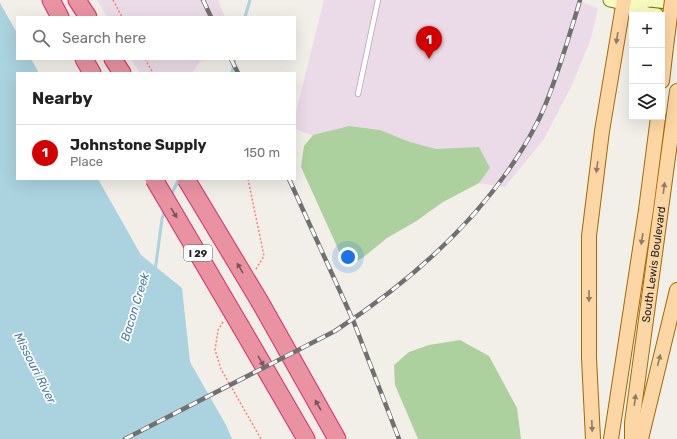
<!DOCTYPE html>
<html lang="en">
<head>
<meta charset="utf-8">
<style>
  :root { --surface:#fff; --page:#f2f2f2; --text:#222; --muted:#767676; --line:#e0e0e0; --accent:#d40000 }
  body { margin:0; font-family:Rubik,sans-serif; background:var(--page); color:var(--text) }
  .controls { position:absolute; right:12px; top:12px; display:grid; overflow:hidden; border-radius:0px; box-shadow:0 4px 16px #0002 }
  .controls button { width:36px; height:36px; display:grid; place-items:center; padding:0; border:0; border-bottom:1px solid var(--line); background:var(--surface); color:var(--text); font:20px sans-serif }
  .you { position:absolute; left:348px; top:257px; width:14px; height:14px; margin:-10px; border:3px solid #fff; border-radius:50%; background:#1a73e8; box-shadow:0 0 0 6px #1a73e833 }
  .badge { display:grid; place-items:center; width:26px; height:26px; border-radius:50%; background:var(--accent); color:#fff; font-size:13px; font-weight:700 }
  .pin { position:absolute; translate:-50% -33px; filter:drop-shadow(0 1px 2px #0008) }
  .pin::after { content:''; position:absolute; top:21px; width:14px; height:12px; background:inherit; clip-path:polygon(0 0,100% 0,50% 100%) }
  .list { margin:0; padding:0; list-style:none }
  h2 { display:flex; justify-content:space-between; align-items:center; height:52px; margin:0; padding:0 16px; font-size:17px }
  h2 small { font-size:13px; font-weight:400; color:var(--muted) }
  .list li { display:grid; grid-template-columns:26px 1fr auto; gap:12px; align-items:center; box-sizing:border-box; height:56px; padding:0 16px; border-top:1px solid var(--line) }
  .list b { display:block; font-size:15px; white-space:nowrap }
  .list p { margin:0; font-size:13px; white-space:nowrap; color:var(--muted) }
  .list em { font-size:13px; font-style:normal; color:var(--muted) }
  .icon { flex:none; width:22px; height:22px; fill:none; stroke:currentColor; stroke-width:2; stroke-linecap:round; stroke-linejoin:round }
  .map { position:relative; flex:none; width:677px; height:439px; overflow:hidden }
  .search { position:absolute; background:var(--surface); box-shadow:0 4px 16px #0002; left:16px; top:16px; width:280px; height:44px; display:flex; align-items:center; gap:10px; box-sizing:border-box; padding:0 14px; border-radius:0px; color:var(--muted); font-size:15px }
  .panel { position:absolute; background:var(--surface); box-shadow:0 4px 16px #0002; left:16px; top:72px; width:280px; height:108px; border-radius:0px }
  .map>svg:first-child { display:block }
  .industrial { fill:#ebdbe8 }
  .forest { fill:#add19e }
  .water { fill:#aad3df }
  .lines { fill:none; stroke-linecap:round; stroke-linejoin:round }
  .stream { stroke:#aad3df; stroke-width:3 }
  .lane-casing { stroke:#a9a9a9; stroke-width:6 }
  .secondary-casing { stroke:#707d05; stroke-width:15 }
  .primary-casing { stroke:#a06b00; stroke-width:16 }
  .highway-casing { stroke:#dc2a67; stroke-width:19 }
  .path { stroke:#fa8072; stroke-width:1.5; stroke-dasharray:2 2; stroke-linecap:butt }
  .lane { stroke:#fff; stroke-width:4.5 }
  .secondary { stroke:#f7fabf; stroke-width:13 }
  .primary { stroke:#fcd6a4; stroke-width:14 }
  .highway { stroke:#e892a2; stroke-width:17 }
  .rail-casing { stroke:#707070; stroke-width:4.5 }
  .rail { stroke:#fff; stroke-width:3; stroke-dasharray:9; stroke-linecap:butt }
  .primary-bridge-casing { stroke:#a06b00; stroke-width:16; stroke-linecap:butt }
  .highway-bridge-casing { stroke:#dc2a67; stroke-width:19; stroke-linecap:butt }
  .primary-bridge { stroke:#fcd6a4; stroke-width:14 }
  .highway-bridge { stroke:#e892a2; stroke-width:17 }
  .oneway { fill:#8f7c63 }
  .oneway2 { fill:#7b545c }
  .labels { text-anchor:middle; stroke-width:3.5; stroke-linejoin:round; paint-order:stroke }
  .shield { fill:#fff; stroke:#646464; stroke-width:1 }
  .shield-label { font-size:10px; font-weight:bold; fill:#222 }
  .street-label { font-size:11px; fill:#222; stroke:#fff }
  .water-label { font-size:12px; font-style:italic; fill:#4a7aab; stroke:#fff }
</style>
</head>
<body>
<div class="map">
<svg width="677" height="439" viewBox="0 0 677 439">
  <rect width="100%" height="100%" fill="#f2efe9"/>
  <path class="industrial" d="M97 0H218L225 17H107Z
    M324 0H575L598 8 591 39 571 87 544 139 505 187 426 176 295 129V116Z
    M131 59H202L192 73H140Z"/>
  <path class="forest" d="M349 126 380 130 410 142 436 149 479 147 490 168 479 183 443 202 415 222 387 238 365 256 351 265 339 251 301 167 304 146 313 135Z
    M460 340 489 356 517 408 521 439H418L395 385 394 365 409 352 429 345Z"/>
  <path class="water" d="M0 3 17 33V59H31L39 73H17V179H98L141 255 182 288 190 362 226 425 232 439H0Z"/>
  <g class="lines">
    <path class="stream" d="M245 17 250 0
      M232 73 235 59
      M171 195 179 179
      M155 271 162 219 165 210"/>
    <defs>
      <path id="lane" d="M358 94 378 0"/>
      <path id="secondary" d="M610 0 623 3 650 0 677 3
        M623 3 647 14 657 15"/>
      <g id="primary">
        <path d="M662 81 666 47"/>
        <path d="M593 439 589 358V236L602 131 624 0"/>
        <path d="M611 439 646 210 658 117"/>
        <path id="s1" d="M632 439V423L677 91"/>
        <path d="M641 439 677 290"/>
      </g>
      <path id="highway" d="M51 0 60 17
        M77 0 88 17
        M84 59 92 73
        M113 59 122 73
        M260 302 337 439
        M241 327 306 439"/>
    </defs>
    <use href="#lane" class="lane-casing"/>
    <use href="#secondary" class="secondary-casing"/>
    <use href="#primary" class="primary-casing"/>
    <use href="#highway" class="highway-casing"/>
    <path class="path" d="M113 0 122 17
      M145 59 153 73
      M248 179 264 256 256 269
      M223 322 218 330 215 350 221 369 261 439"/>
    <use href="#lane" class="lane"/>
    <use href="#secondary" class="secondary"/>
    <use href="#primary" class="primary"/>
    <use href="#highway" class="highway"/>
    <defs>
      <path id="rail" d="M203 0 211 17
        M231 59 238 73
        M289 179 353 320 399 439
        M125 439 335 331C416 278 492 210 537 123 550 98 558 70 567 43 571 29 576 15 580 0"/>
    </defs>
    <use href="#rail" class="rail-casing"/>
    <use href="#rail" class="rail"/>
    <defs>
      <path id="primary-bridge" d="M666 47 672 0"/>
      <path id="highway-bridge" d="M154 179 241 327
        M186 179 260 302"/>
    </defs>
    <use href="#primary-bridge" class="primary-bridge-casing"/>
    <use href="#highway-bridge" class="highway-bridge-casing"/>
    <use href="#primary-bridge" class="primary-bridge"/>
    <use href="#highway-bridge" class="highway-bridge"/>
  </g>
  <defs><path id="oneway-solid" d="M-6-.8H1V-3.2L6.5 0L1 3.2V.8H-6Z"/></defs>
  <g class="oneway">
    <use href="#oneway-solid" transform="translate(617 38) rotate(99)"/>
    <use href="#oneway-solid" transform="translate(597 167) rotate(98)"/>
    <use href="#oneway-solid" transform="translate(664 188) rotate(-83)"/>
    <use href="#oneway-solid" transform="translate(642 239) rotate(99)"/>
    <use href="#oneway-solid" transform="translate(589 296) rotate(90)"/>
    <use href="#oneway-solid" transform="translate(659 360) rotate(-76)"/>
    <use href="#oneway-solid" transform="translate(635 400) rotate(-82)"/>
    <use href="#oneway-solid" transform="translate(592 426) rotate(88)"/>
  </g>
  <g class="oneway2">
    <use href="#oneway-solid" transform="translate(174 213) rotate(59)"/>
    <use href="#oneway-solid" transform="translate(240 268) rotate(-121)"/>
    <use href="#oneway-solid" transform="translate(261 361) rotate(60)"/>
    <use href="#oneway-solid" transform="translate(318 405) rotate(-119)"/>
  </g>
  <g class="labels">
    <rect class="shield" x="184" y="245" width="28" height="16" rx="3"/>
    <g class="shield-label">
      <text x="198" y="257">I 29</text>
    </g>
    <g class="street-label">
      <text dy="4" stroke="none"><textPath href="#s1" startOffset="176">South Lewis Boulevard</textPath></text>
    </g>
    <g class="water-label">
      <text transform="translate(135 307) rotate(-73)" y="4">Bacon Creek</text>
      <text transform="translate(35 368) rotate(63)" y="4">Missouri River</text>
    </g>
  </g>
</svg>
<div class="controls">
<button>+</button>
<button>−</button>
<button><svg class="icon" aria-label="layers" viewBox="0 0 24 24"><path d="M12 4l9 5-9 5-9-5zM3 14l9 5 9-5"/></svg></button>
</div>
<div class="you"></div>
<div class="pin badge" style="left:429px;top:59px">1</div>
<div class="search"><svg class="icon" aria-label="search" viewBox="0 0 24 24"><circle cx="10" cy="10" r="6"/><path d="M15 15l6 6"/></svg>Search here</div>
<section class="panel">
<h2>Nearby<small></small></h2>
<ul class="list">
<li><span class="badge">1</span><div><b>Johnstone Supply</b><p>Place</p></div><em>150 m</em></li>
</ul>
</section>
</div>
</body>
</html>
